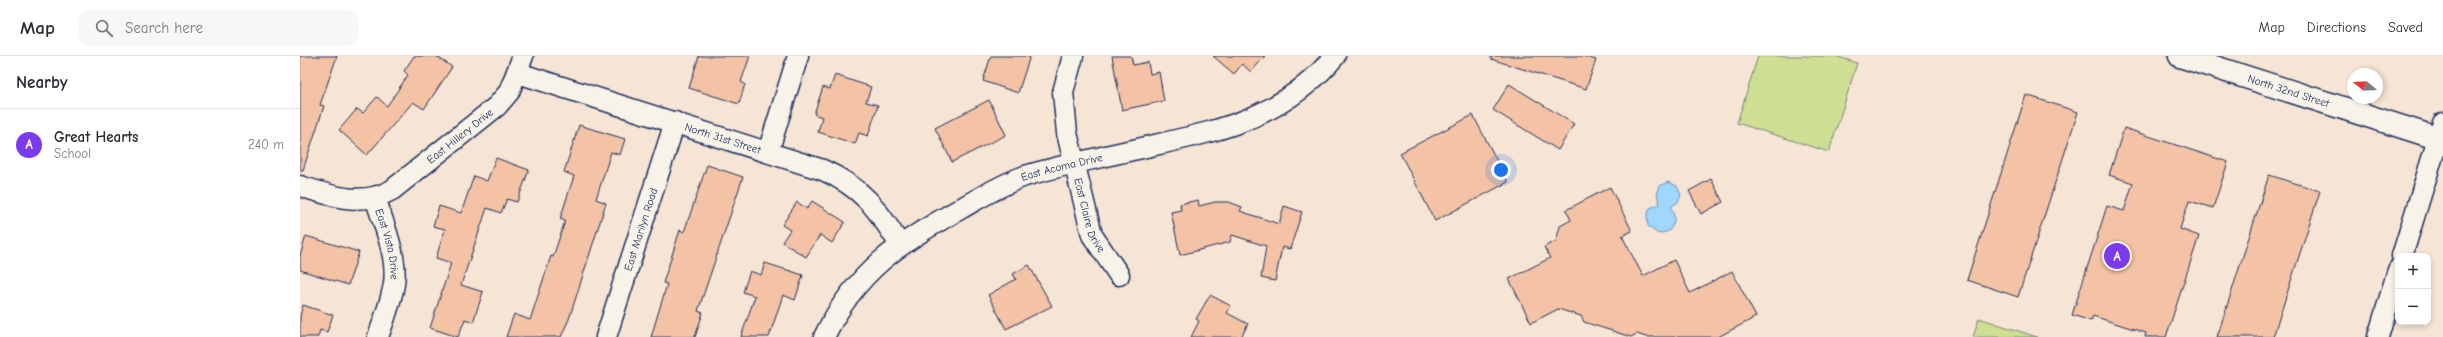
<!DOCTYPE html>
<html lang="en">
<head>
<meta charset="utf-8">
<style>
  :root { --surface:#fff; --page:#f7f7f7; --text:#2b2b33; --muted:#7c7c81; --line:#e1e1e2; --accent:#7c3aed }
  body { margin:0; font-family:"Comic Neue",sans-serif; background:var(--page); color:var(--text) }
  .controls { position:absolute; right:12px; bottom:12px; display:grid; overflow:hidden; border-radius:8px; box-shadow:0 2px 6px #0003 }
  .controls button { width:36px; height:36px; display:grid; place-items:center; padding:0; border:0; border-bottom:1px solid var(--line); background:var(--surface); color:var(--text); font:20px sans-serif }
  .compass { position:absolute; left:2047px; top:12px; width:36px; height:36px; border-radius:50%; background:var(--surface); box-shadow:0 2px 6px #0003; rotate:288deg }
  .you { position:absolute; left:1201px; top:114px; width:14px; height:14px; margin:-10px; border:3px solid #fff; border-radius:50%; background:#1a73e8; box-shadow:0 0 0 6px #1a73e833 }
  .badge { display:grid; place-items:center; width:26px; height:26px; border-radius:50%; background:var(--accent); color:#fff; font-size:13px; font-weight:700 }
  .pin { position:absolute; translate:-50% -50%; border:2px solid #fff; box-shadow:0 1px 4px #0006 }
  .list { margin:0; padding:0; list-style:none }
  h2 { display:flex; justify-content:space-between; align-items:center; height:52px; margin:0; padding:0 16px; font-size:17px }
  h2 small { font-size:13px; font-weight:400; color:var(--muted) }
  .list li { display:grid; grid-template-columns:26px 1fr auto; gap:12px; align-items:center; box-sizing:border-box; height:72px; padding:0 16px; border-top:1px solid var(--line) }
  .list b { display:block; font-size:15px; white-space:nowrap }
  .list p { margin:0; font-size:13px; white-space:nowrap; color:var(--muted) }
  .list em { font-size:13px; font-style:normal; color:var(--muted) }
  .icon { flex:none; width:22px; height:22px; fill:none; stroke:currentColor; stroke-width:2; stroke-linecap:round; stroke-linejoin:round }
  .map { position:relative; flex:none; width:2143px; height:281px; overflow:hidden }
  header { display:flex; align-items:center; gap:24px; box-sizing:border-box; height:56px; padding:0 20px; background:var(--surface); border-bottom:1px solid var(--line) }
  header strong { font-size:19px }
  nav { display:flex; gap:22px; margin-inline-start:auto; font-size:14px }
  .search { width:280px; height:36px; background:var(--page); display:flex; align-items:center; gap:10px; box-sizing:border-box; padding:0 14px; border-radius:12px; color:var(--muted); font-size:15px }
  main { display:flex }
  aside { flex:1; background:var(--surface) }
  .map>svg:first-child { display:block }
  .green { fill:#cedf93; stroke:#748778 }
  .water { fill:#9fd7fe; stroke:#6a94be }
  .building { fill:#f4c2a4; stroke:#1b2f5e }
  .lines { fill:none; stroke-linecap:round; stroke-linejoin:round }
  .minor-casing { stroke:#1b2f5e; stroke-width:23 }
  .secondary-casing { stroke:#1b2f5e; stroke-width:25 }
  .minor { stroke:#f7f3e8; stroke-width:20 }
  .secondary { stroke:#f7f3e8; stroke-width:22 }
  .labels { text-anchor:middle; stroke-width:3; stroke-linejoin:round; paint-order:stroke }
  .street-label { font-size:11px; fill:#1b2f5e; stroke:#f7f3e8 }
</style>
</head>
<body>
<header>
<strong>Map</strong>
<div class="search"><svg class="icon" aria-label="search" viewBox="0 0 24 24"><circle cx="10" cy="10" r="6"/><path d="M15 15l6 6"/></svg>Search here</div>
<nav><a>Map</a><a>Directions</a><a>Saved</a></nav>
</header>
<main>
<aside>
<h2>Nearby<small></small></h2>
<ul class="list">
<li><span class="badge">A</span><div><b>Great Hearts</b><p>School</p></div><em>240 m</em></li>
</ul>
</aside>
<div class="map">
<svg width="2143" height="281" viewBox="0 0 2143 281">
  <rect width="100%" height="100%" fill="#f6e4d4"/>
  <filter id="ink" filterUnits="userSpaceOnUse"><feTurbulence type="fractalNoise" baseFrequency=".025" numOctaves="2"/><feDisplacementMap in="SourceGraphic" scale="8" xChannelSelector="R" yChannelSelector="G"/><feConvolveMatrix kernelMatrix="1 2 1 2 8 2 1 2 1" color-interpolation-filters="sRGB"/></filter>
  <g filter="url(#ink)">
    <path class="green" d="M1458 0H1535L1557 7 1529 96 1437 67Z
      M1679 262 1737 281H1673Z"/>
    <path class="water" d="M1368 126 1377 130 1381 139 1378 146 1371 151C1375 161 1376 165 1369 175L1358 178 1348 170 1347 160 1350 152 1360 148 1357 139 1360 130Z"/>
    <path class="building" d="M0 0H37L20 49 24 50 3 114H0Z
      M114 0H136L152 11 124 53 113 46 67 99 39 74 57 53 63 57 77 41 87 50 108 19 104 15Z
      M399 0H450L441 26 445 28 439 48 389 32Z
      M691 0H730L718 37 683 25Z
      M812 0H831L833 9 848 6 850 18 859 16 864 45 822 54Z
      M913 0H965L951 16 942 8 934 18Z
      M1191 0H1283L1296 4 1286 33 1191 3Z
      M535 19 571 31 566 46 578 49 568 80 559 77 555 88 518 76 522 61 514 58 523 31 530 33Z
      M1209 28 1274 68 1258 94 1193 54Z
      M1726 39 1778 56 1718 241 1667 224Z
      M689 44 706 79 652 106 635 72Z
      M1173 59 1208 126 1135 165 1100 97Z
      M279 69 325 83 320 99 311 96 296 143 306 147 269 263 261 281H206L214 258 230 264 251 200 253 201 265 165 260 163 274 120 264 116Z
      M1824 72 1928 106 1913 152 1889 145 1880 173 1899 180 1866 281H1845L1846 277 1793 260 1791 265 1772 259 1807 150 1824 155 1833 127 1809 119Z
      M196 102 229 114 217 146 207 143 201 157 187 152 161 229 183 236 173 266 165 263 158 281 130 272 151 207 136 202 145 173 133 170 139 150 161 157 174 120 187 125Z
      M407 109 443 121 398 255 403 257 395 281H351L367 228 363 227 380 174 384 176Z
      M1969 119 2020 135 1973 281H1917Z
      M1411 123 1423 146 1401 158 1389 135Z
      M1310 131 1332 175 1322 180 1343 220 1374 204 1390 237 1432 215 1456 261 1418 281H1346L1337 278 1331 281 1284 266 1281 260 1258 253 1231 267 1209 223 1250 202 1244 191 1256 185 1260 170 1271 164 1266 154Z
      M898 144 899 150 915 146H929L942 151 940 155 979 168 984 150 1002 156 990 193 982 191 975 225 961 222 966 190 932 179 930 186 880 199 871 156 881 154 880 148Z
      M512 145 545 166 532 187 520 179 506 201 482 186 490 174 482 169 497 146 507 153Z
      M6 180 59 196 48 229 0 214V200Z
      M465 207 503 219 495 244 483 239 469 281H441L455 240 443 236 450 215 461 219Z
      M729 209 752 250 706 273 688 239 716 223 713 218Z
      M910 239 931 250 927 257 948 268 941 281H891L899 265 896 263Z
      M3 249 33 259 27 276 20 274 18 281H0V260Z"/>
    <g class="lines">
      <defs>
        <g id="minor">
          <path id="s1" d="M773 0 763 36 767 77 792 179 819 219"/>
          <path id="s2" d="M218 17 523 114C563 132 577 152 600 189"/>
          <path d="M468 96 498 0"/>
          <path id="s3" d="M0 130C31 140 61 151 92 134L197 50 209 36 223 0"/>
          <path id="s4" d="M75 141C83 167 98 200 94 228 91 246 84 264 78 281"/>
          <path d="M2102 200 2143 67"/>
          <path id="s5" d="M306 281 375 66"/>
          <path id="s6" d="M524 281C556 215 598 188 660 153 681 141 702 128 725 120 758 110 794 103 828 95 909 76 978 68 1035 0"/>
          <path d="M2078 281 2098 214"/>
        </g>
        <g id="secondary">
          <path id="s7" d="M1880 0 2143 84"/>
        </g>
      </defs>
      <use href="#minor" class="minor-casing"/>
      <use href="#secondary" class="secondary-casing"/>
      <use href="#minor" class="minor"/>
      <use href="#secondary" class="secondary"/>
    </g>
  </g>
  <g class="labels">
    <g class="street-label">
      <text dy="4" stroke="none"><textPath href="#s7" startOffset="114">North 32nd Street</textPath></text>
      <text dy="4" stroke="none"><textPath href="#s3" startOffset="182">East Hillery Drive</textPath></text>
      <text dy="4" stroke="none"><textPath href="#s2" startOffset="215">North 31st Street</textPath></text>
      <text dy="4" stroke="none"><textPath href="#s6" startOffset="301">East Acoma Drive</textPath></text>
      <text dy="4" stroke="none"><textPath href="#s1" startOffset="164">East Claire Drive</textPath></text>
      <text dy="4" stroke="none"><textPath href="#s5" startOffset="113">East Marilyn Road</textPath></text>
      <text dy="4" stroke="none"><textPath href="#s4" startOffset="49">East Vista Drive</textPath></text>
    </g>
  </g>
</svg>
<div class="controls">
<button>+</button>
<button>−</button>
</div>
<svg class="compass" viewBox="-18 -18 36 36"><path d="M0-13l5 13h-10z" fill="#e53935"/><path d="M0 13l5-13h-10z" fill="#7c7c81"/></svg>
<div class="you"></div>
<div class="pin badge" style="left:1817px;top:200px">A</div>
</div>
</main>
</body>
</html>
